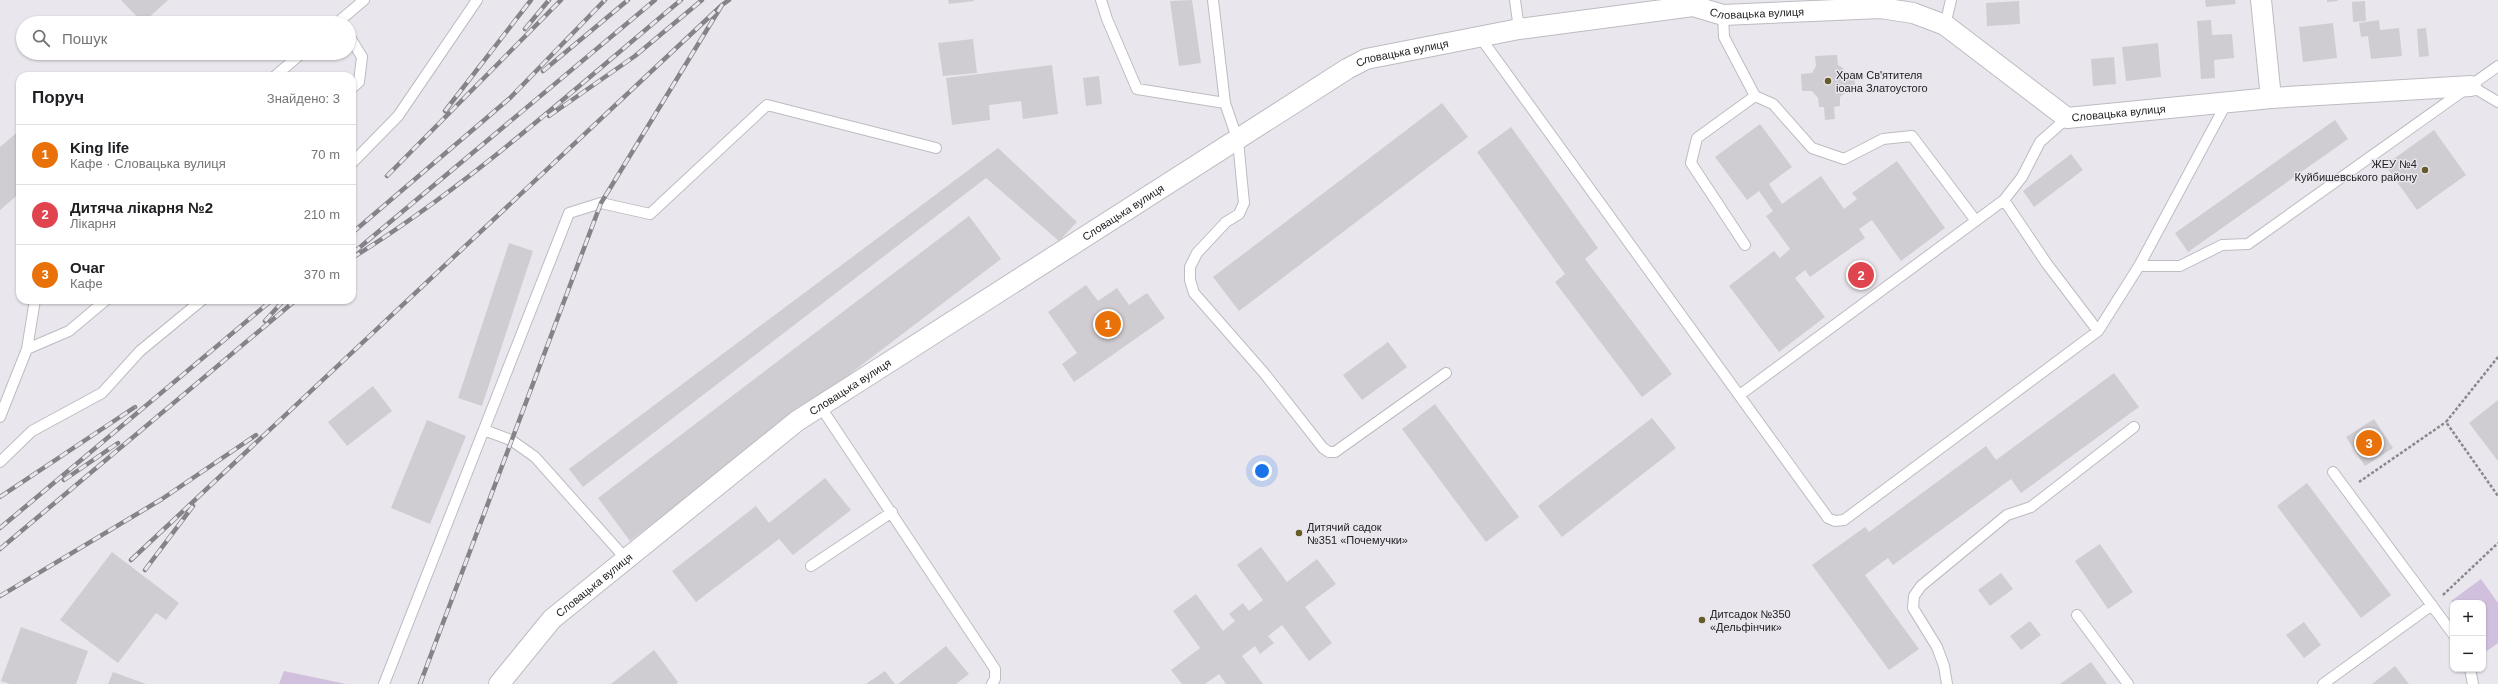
<!DOCTYPE html>
<html lang="uk">
<head>
<meta charset="utf-8">
<style>
  :root { --surface:#fff; --page:#f6f6f6; --text:#202124; --muted:#757577; --line:#e0e0e0; --accent:#645b28 }
  body { margin:0; font-family:Arial,sans-serif; background:var(--page); color:var(--text) }
  .controls { position:absolute; right:12px; bottom:12px; display:grid; overflow:hidden; border-radius:8px; box-shadow:0 1px 3px #0004 }
  .controls button { width:36px; height:36px; display:grid; place-items:center; padding:0; border:0; border-bottom:1px solid var(--line); background:var(--surface); color:var(--text); font:20px sans-serif }
  .you { position:absolute; left:1262px; top:471px; width:14px; height:14px; margin:-10px; border:3px solid #fff; border-radius:50%; background:#1a73e8; box-shadow:0 0 0 6px #1a73e833 }
  .badge { display:grid; place-items:center; width:26px; height:26px; border-radius:50%; background:var(--accent); color:#fff; font-size:13px; font-weight:700 }
  .pin { position:absolute; translate:-50% -50%; border:2px solid #fff; box-shadow:0 1px 4px #0006 }
  .list { margin:0; padding:0; list-style:none }
  h2 { display:flex; justify-content:space-between; align-items:center; height:52px; margin:0; padding:0 16px; font-size:17px }
  h2 small { font-size:13px; font-weight:400; color:var(--muted) }
  .list li { display:grid; grid-template-columns:26px 1fr auto; gap:12px; align-items:center; box-sizing:border-box; height:60px; padding:0 16px; border-top:1px solid var(--line) }
  .list b { display:block; font-size:15px; white-space:nowrap }
  .list p { margin:0; font-size:13px; white-space:nowrap; color:var(--muted) }
  .list em { font-size:13px; font-style:normal; color:var(--muted) }
  .icon { flex:none; width:22px; height:22px; fill:none; stroke:currentColor; stroke-width:2; stroke-linecap:round; stroke-linejoin:round }
  .map { position:relative; flex:none; width:2498px; height:684px; overflow:hidden }
  .search { position:absolute; background:var(--surface); box-shadow:0 1px 3px #0004; left:16px; top:16px; width:340px; height:44px; display:flex; align-items:center; gap:10px; box-sizing:border-box; padding:0 14px; border-radius:22px; color:var(--muted); font-size:15px }
  .panel { position:absolute; background:var(--surface); box-shadow:0 1px 3px #0004; left:16px; top:72px; width:340px; height:232px; border-radius:12px }
  .map>svg:first-child { display:block }
  .green { fill:#d0c0dd }
  .building { fill:#cfccd2 }
  .lines { fill:none; stroke-linecap:round; stroke-linejoin:round }
  .service-casing { stroke:#bebbc1; stroke-width:12 }
  .minor-casing { stroke:#bebbc1; stroke-width:22 }
  .path { stroke:#8a888d; stroke-width:2.5; stroke-dasharray:3 2; stroke-linecap:butt }
  .service { stroke:#fff; stroke-width:10 }
  .minor { stroke:#fff; stroke-width:20 }
  .rail-casing { stroke:#868388; stroke-width:4.5 }
  .rail { stroke:#eae6ed; stroke-width:3; stroke-dasharray:9; stroke-linecap:butt }
  .poi-dot { fill:#645b28; stroke:#eae6ed; stroke-width:1.5 }
  .labels { text-anchor:middle; stroke-width:3; stroke-linejoin:round; paint-order:stroke }
  .street-label { font-size:11px; fill:#222124; stroke:#eae6ed }
  .poi-label { font-size:11px; fill:#222124; stroke:#eae6ed; text-anchor:start }
</style>
</head>
<body>
<div class="map">
<svg width="2498" height="684" viewBox="0 0 2498 684">
  <rect width="100%" height="100%" fill="#eae6ed"/>
  <path class="green" d="M2481 579 2498 603V643L2487 651 2483 646V603L2453 604 2451 601Z
    M284 671 346 684H279Z"/>
  <path class="building" d="M121 0H168L143 23Z
    M948 0H974V1L949 4Z
    M1192 0 1201 63 1179 66 1170 1Z
    M2205 0H2235L2236 4 2206 7Z
    M2327 0H2337L2338 1 2327 2Z
    M2019 1 2020 24 1987 26 1986 3Z
    M2365 1 2366 21 2353 22 2352 2Z
    M2211 20 2212 35 2232 34 2234 58 2214 60 2215 78 2201 79 2197 21Z
    M2379 20 2380 30 2399 28 2402 56 2371 59 2368 36 2361 37 2359 23Z
    M2333 23 2337 58 2303 62 2299 27Z
    M2426 28 2429 56 2419 57 2417 29Z
    M973 39 977 73 943 76 938 43Z
    M2158 43 2161 77 2126 81 2122 47Z
    M1837 55 1838 65 1843 68 1845 73 1855 72V88H1845V93L1840 97V106L1834 107 1835 119 1825 120 1824 107H1819L1818 98 1812 91H1802L1801 74 1812 73 1816 66 1815 56Z
    M2114 57 2116 84 2093 86 2091 59Z
    M1052 65 1058 114 1023 119 1021 101 989 105 990 120 952 125 946 78Z
    M1099 76 1102 104 1086 106 1083 78Z
    M1442 103 1468 137 1239 311 1213 277Z
    M2335 120 2348 139 2188 252 2175 233Z
    M1760 124 1792 167 1769 184 1782 204 1821 176 1844 209 1857 199 1852 193 1897 161 1945 228 1901 261 1872 220 1859 229 1865 238 1810 277 1805 270 1795 278 1825 317 1779 352 1729 286 1774 251 1780 258 1790 249 1766 216 1773 211 1759 191 1747 200 1715 157Z
    M1511 127 1598 248 1585 259 1672 374 1642 397 1555 282 1565 274 1477 152Z
    M20 130V193L0 210V147Z
    M2434 130 2466 175 2417 210 2385 165Z
    M998 148 1077 222 1059 241 986 178 583 487 569 469Z
    M2071 154 2083 170 2034 207 2023 191Z
    M969 216 1001 259 630 541 598 498Z
    M509 243 533 251 482 406 458 398Z
    M1086 285 1098 301 1117 288 1129 305 1147 293 1165 318 1074 382 1062 364 1077 353 1048 312Z
    M1388 342 1407 367 1362 400 1343 375Z
    M2114 373 2139 407 2021 493 2011 479 1893 565 1888 558 1865 575 1919 649 1889 670 1812 565 1865 527 1869 532 1986 446 1996 460Z
    M373 386 392 411 347 446 328 422Z
    M2498 400V461L2469 423Z
    M1435 404 1519 517 1486 542 1402 429Z
    M1652 418 1676 448 1562 537 1538 506Z
    M2374 419 2393 448 2365 466 2346 437Z
    M427 420 466 436 430 524 391 508Z
    M825 478 851 510 793 555 779 539 696 602 672 571 756 506 769 523Z
    M2307 483 2391 595 2361 618 2277 506Z
    M2100 544 2133 592 2108 609 2075 561Z
    M1261 547 1287 582 1317 559 1336 584 1305 607 1332 643 1309 661 1282 625 1268 636 1274 643 1260 654 1255 646 1242 656 1263 684H1226L1219 674 1205 684H1182L1171 670 1200 648 1173 611 1196 594 1223 631 1235 621 1229 614 1243 603 1249 611 1263 600 1237 565Z
    M112 552 179 603 166 620 156 613 118 663 60 620Z
    M2001 573 2013 589 1990 606 1978 590Z
    M2030 621 2041 635 2021 650 2010 636Z
    M2304 622 2321 645 2304 658 2286 635Z
    M21 627 88 651 76 684H10L1 681Z
    M946 646 969 674 956 684H898Z
    M654 650 678 682 676 684H611Z
    M2091 662 2107 684H2060Z
    M2395 666 2409 684H2372Z
    M885 671 895 684H866Z
    M113 672 146 684H108Z"/>
  <g class="lines">
    <defs>
      <path id="service" d="M1101 0 1107 19 1137 89 1225 103
        M1213 0 1225 103 1238 141 1244 203 1239 214 1226 222 1197 253 1190 267V280L1194 293 1264 373 1323 448 1329 452H1335L1446 373
        M1515 0 1519 29
        M1723 15 1724 37 1755 96 1697 138 1691 163 1745 245
        M337 23 364 0
        M1945 25 1951 0
        M349 36 362 57 359 82 352 88
        M1480 37 1828 518 1835 521 1844 520 2098 331
        M275 76 302 53
        M2471 86 2498 102
        M1755 96 1773 104 1812 148 1844 159 1883 139 1912 136 1976 221
        M352 163 398 116 477 0
        M2004 200 2047 264 2098 331 2139 266H2180L2222 245 2248 244 2498 66
        M2139 266 2226 104
        M27 349 69 331 106 300
        M1741 394 2004 200 2022 177 2040 142 2067 118
        M820 406 995 669V679L992 684
        M0 417 27 349 35 300
        M484 430 511 440 535 457 626 559
        M0 462 32 431 102 393 140 351 202 300
        M2333 472 2453 634
        M811 566 892 512
        M2077 615 2128 684
        M2470 669 2473 684
        M384 684 569 213 601 203 650 214 767 105 936 148
        M1947 684 1944 666 1937 647 1913 608 1914 596 1921 586 2007 515 2031 507 2134 427
        M2323 684 2432 605"/>
      <g id="minor">
        <path d="M2261 0 2271 98"/>
        <path id="s1" d="M499 684 552 619 797 421 1347 69 1366 59 1519 29 1693 6 1723 15 1881 8 1913 13 1945 25 2067 118 2271 98 2471 86"/>
      </g>
    </defs>
    <use href="#service" class="service-casing"/>
    <use href="#minor" class="minor-casing"/>
    <path class="path" d="M2498 357 2446 422 2498 496
      M2359 482 2446 422
      M2443 595 2498 543"/>
    <use href="#service" class="service"/>
    <use href="#minor" class="minor"/>
    <defs>
      <path id="rail" d="M525 29 549 0
        M543 71 628 0
        M445 111 531 0
        M549 116 635 56 702 0
        M387 176 561 0
        M352 233 510 98 605 0
        M353 253 655 0
        M352 258C470 185 574 89 681 0
        M265 321 284 300
        M64 480 118 443
        M0 497 135 407
        M0 528 272 300
        M0 549 296 300
        M131 560 722 5
        M145 570 193 506
        M0 596 162 499 256 435
        M420 684 601 203 722 5 729 0"/>
    </defs>
    <use href="#rail" class="rail-casing"/>
    <use href="#rail" class="rail"/>
  </g>
  <g class="poi-dot">
    <circle cx="1828" cy="81" r="4"/>
    <circle cx="2425" cy="170" r="4"/>
    <circle cx="1299" cy="533" r="4"/>
    <circle cx="1702" cy="620" r="4"/>
  </g>
  <g class="labels">
    <g class="street-label">
      <text dy="4" stroke="none"><textPath href="#s1" startOffset="1470">Словацька вулиця</textPath></text>
      <text dy="4" stroke="none"><textPath href="#s1" startOffset="1110">Словацька вулиця</textPath></text>
      <text dy="4" stroke="none"><textPath href="#s1" startOffset="1866">Словацька вулиця</textPath></text>
      <text dy="4" stroke="none"><textPath href="#s1" startOffset="786">Словацька вулиця</textPath></text>
      <text dy="4" stroke="none"><textPath href="#s1" startOffset="462">Словацька вулиця</textPath></text>
      <text dy="4" stroke="none"><textPath href="#s1" startOffset="138">Словацька вулиця</textPath></text>
    </g>
    <g class="poi-label">
      <text x="1836" y="79">Храм Св'ятителя<tspan x="1836" dy="13">іоана Златоустого</tspan></text>
      <text x="2417" y="168" text-anchor="end">ЖЕУ №4<tspan x="2417" dy="13">Куйбишевського району</tspan></text>
      <text x="1307" y="531">Дитячий садок<tspan x="1307" dy="13">№351 «Почемучки»</tspan></text>
      <text x="1710" y="618">Дитсадок №350<tspan x="1710" dy="13">«Дельфінчик»</tspan></text>
    </g>
  </g>
</svg>
<div class="controls">
<button>+</button>
<button>−</button>
</div>
<div class="you"></div>
<div class="pin badge" style="left:1108px;top:324px;background:#e8710a">1</div>
<div class="pin badge" style="left:1861px;top:275px;background:#e0444e">2</div>
<div class="pin badge" style="left:2369px;top:443px;background:#e8710a">3</div>
<div class="search"><svg class="icon" aria-label="search" viewBox="0 0 24 24"><circle cx="10" cy="10" r="6"/><path d="M15 15l6 6"/></svg>Пошук</div>
<section class="panel">
<h2>Поруч<small>Знайдено: 3</small></h2>
<ul class="list">
<li><span class="badge" style="background:#e8710a">1</span><div><b>King life</b><p>Кафе · Словацька вулиця</p></div><em>70 m</em></li>
<li><span class="badge" style="background:#e0444e">2</span><div><b>Дитяча лікарня №2</b><p>Лікарня</p></div><em>210 m</em></li>
<li><span class="badge" style="background:#e8710a">3</span><div><b>Очаг</b><p>Кафе</p></div><em>370 m</em></li>
</ul>
</section>
</div>
</body>
</html>
